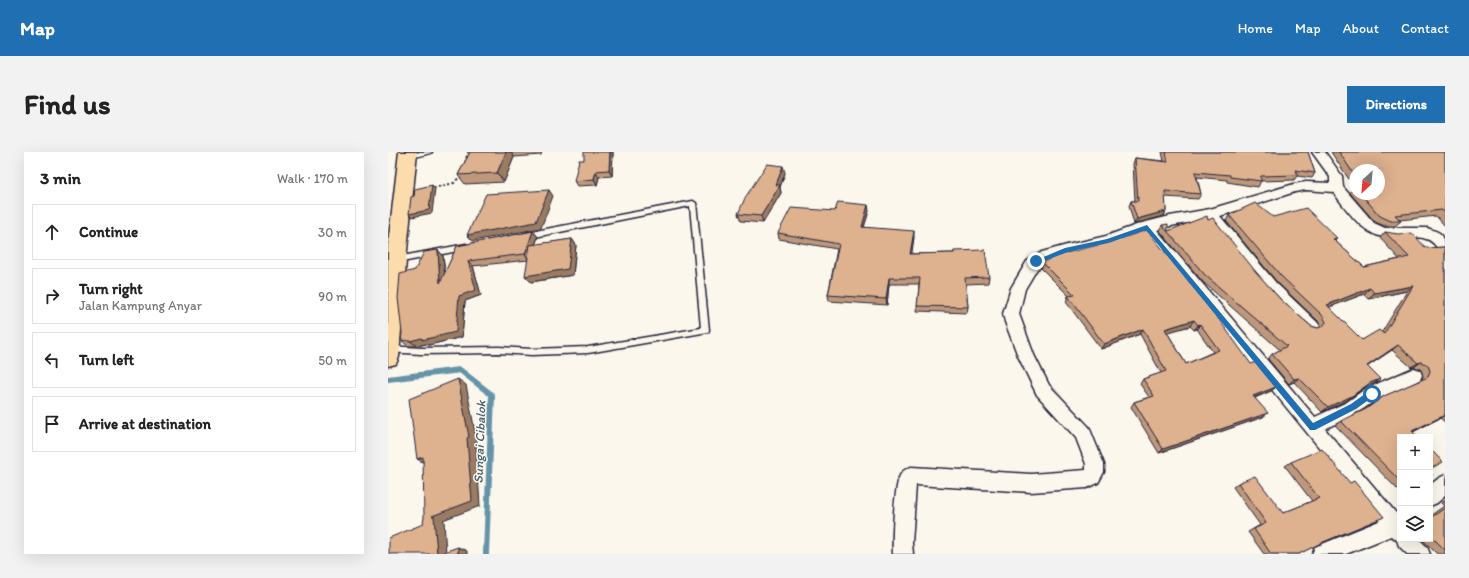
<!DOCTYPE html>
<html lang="en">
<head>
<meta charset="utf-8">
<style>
  :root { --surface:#fff; --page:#f2f2f2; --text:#222; --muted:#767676; --line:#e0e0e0; --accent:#1f6fb2 }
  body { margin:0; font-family:Itim,sans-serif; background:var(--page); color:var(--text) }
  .controls { position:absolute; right:12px; bottom:12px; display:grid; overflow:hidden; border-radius:0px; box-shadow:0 4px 16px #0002 }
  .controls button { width:36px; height:36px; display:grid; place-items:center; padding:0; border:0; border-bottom:1px solid var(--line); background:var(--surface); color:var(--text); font:20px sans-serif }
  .compass { position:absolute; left:961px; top:12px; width:36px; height:36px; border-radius:50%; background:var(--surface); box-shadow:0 4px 16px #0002; rotate:206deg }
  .stop { position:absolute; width:12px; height:12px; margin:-9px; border:3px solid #1f6fb2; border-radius:50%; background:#fff }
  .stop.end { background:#1f6fb2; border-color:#fff; box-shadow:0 1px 4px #0008 }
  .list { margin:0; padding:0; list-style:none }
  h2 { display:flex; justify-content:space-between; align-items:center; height:52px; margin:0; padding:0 16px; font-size:17px }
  h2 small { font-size:13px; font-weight:400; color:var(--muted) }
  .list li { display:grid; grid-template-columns:26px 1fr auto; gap:12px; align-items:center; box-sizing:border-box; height:56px; margin:0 8px 8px; padding:0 8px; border:1px solid var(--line); border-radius:0px }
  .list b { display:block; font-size:15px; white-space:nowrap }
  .list p { margin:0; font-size:13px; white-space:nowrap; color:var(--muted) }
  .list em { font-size:13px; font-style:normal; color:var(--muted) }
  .icon { flex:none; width:22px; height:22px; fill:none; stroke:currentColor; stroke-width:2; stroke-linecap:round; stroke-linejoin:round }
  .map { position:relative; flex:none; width:1057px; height:402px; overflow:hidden; border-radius:0px }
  header { display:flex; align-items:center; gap:24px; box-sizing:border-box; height:56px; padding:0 20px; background:var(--accent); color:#fff }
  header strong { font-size:19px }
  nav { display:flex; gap:22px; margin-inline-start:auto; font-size:14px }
  .intro { display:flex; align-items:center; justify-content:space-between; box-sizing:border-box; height:96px; padding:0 24px }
  h1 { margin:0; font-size:28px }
  .button { padding:10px 18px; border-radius:0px; background:var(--accent); color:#fff; font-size:14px; font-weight:700 }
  main { display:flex; gap:24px; padding:0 24px }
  aside { flex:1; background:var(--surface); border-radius:0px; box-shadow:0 4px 16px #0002 }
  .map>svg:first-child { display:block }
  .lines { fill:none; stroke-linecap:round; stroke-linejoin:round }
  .stream { stroke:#6593a8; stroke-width:6 }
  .service-casing { stroke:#22223b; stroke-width:3 }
  .minor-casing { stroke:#22223b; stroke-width:3 }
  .trunk-casing { stroke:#22223b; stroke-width:3 }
  .path { stroke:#22223b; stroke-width:2; stroke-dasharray:2.5 2.5; stroke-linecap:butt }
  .service { fill:#fbf7ec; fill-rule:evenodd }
  .minor { fill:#fbf7ec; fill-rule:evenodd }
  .trunk { fill:#fcdcac; fill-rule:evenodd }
  .wall { fill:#bf987b; stroke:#22223b; fill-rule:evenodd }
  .shaded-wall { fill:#9b7c64; stroke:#22223b }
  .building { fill:#deb18f; stroke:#22223b; fill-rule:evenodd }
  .route { fill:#1f6fb2 }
  .labels { text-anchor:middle; stroke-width:3; stroke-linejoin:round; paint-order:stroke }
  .water-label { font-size:13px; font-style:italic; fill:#435a72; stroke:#fbf7ec }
</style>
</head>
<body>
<header>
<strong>Map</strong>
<nav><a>Home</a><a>Map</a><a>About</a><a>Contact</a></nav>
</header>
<div class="intro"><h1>Find us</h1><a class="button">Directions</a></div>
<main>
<aside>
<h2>3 min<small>Walk · 170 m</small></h2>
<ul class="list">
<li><svg class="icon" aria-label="ahead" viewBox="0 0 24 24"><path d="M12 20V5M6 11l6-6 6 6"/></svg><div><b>Continue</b></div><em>30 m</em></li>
<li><svg class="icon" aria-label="right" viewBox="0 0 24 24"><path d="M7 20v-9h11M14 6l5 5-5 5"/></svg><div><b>Turn right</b><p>Jalan Kampung Anyar</p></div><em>90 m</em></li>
<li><svg class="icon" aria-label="left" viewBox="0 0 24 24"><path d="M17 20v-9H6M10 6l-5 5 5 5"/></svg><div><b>Turn left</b></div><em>50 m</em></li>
<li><svg class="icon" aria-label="arrive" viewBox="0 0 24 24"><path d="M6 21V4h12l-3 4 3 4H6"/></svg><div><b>Arrive at destination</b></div></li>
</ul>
</aside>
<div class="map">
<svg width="1057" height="402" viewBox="0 0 1057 402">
  <rect width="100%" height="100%" fill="#fbf7ec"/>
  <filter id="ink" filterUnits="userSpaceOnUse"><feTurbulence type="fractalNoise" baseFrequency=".025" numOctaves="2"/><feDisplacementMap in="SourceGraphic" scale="8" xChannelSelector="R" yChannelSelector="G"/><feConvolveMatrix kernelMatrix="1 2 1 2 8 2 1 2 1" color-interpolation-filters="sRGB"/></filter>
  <g filter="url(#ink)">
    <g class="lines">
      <path class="stream" d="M0 227 72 218 104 243 98 402"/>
      <defs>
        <path id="service" d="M32 0H44L43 1 19 7 16 5 17 4Z
          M305 49 308 51 321 178 320 180 200 201 144 203 111 201 33 202 0 200 1 194 33 196 111 195 144 197 200 195 313 176 302 54 137 87 134 84 137 81Z
          M78 92 80 93 82 95 80 97 9 111 5 108 9 105Z"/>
        <path id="minor" d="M924 0H937L954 24 955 35 986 71 997 76H1039C1056 81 1057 84 1057 101 1049 99 1047 89 1038 87 1028 83 1014 86 1004 86 976 86 961 60 945 40L918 38 907 40 832 64 888 131 929 170 932 174 929 178 924 180 919 178 891 153 865 125 820 67 783 74 769 78 927 265 959 250 977 237 1026 216 1032 218 1034 223 1032 228 989 247 971 260 937 277 1008 361 1012 360V387H1031L1039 395 1042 402H1019L1011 394 1009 388 1003 384 958 402H924L927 395 991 369 757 82 719 94 664 108 649 117 637 137 631 162 646 203 661 233 701 275 716 312V320L710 331 699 336 643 340 528 333 524 391 525 402H505C504 389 506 331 513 322 515 318 519 317 523 315L643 322 698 318V312L688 286 649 243 630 204 617 170 615 162 623 136 639 109 654 100 679 93 718 84 754 71 782 64 822 57 906 32 918 30 942 31V25Z
          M1057 323V344L1049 351 1042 354V333L1051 326Z"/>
        <path id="trunk" d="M11 0H29L18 108 11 205 8 212 0 214V93Z"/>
      </defs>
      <use href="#service" class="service-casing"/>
      <use href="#minor" class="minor-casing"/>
      <use href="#trunk" class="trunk-casing"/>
      <path class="path" d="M77 11 80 0
        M45 36 66 31 73 23"/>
      <use href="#service" class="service"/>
      <use href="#minor" class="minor"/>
      <use href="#trunk" class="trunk"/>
    </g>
    <path class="wall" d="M82 0H154L153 3 126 5 116 30 77 32 70 23Z
      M225 0 224 24 211 25 209 33 189 34 186 29 196 8Z
      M774 0H920L927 21 924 26 909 24 906 28 873 29 870 35 839 30V28L809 25 813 42 810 47 777 45 778 59 776 64 746 72 741 54 743 49H747L745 12 747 6 776 9Z
      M943 0H1057V74L1048 64 1012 68 1013 69 1007 74H997L987 70 962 41 966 35ZM967 18 991 42H967Z
      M397 21 392 35 393 41 375 71 353 69 350 62Z
      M447 59H481L476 75 526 85 523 102 566 101V99L601 125 600 131 578 132 580 155 579 161 529 159 531 132H501L499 153 441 149 440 143 449 97 391 87 390 81Z
      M841 63 885 65 949 86 947 89 976 115 1011 107 992 86 997 80 1038 96 1057 95V270L1052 266 1025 280 1012 285V340L947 273 953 269 1034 227 1035 224 1033 217 1026 215H1023L1004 198 979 214 992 227 986 232 976 236 958 249 934 260 906 230 901 232 880 207 884 202 892 198 814 129 772 79 774 73 780 79 820 68 894 149 923 174 930 176 933 175 930 169 889 130 838 69ZM1019 139 994 180 974 188 941 155 976 142 980 147Z
      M145 79 150 85 147 93 184 87 188 93 185 123 143 130 140 108 85 114 93 143 77 149 74 185 41 193 38 192 29 194H20L13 188 27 118 50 98 55 104 57 121 69 94Z
      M722 90 888 235 883 239 867 246 875 265 771 301 743 255 746 250 761 245 752 232 755 227 773 221 752 182 713 197 678 150 680 144H681L653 116 655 111ZM802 174 806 178 809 177 825 200 798 212 779 180Z
      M903 310 989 368 930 392 911 402H876L860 380 872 373 845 335 850 331 895 361 924 349 897 314Z
      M1057 348V402H1049L1034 387H1042V364L1056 354 1053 351Z"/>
    <path class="shaded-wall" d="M118 0H123L126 5 116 30 109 21Z
      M222 0H225L224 24 221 18Z
      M395 14 397 21 392 35 393 41 375 71 373 64 388 33Z
      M208 19 211 25 209 33 206 27Z
      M44 33 47 36 44 61 24 65 21 62Z
      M161 38 165 44 153 76 85 89 79 83Z
      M480 53 481 59 474 81V75Z
      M778 59 776 64 746 72 749 67Z
      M145 79 150 85 141 108 137 102Z
      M526 79V85L523 108 522 102Z
      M184 87 188 93 185 123 143 130 137 124Z
      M50 98 55 104 58 137 52 131Z
      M80 109 85 114 93 143 77 149 74 185 41 193 38 192 29 194 22 189 71 144Z
      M501 126V132L499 153 498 147Z
      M1025 134 1019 139 980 147 986 141Z
      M982 136 976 142 934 158 939 153Z
      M806 168 802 174 774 182 777 177Z
      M812 172 809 177 806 178 810 173Z
      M755 177 752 182 713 197 716 192Z
      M1010 193 1004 198 973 219 979 214Z
      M1033 210 1026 215H1023L1030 211Z
      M911 226 906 230 901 232 906 227Z
      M70 227 78 233 89 290 88 291 92 354 55 368 56 369 58 402H49L44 364Z
      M992 227 986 232 976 236 958 249 934 260 940 255 982 231Z
      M888 235 883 239 860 248 865 244Z
      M880 261 875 265 771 301 775 297Z
      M1057 263 1052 266 1017 284 1024 279Z
      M35 305 38 312 29 307Z
      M70 395 79 399V402H70Z"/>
    <path class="building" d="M82 0H118L109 21 70 23Z
      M196 0H222L221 18 208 19 206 27 186 29 191 8H196Z
      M778 0H920L927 21 907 18 910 23 873 24V29L842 25V23L807 20 813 42 777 39 778 59 749 67 743 49H750L747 6 780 10Z
      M951 0H1057V61L1054 58 1007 63 1013 69H1003L992 64 973 42H991V18H967V24Z
      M379 12 395 14 388 33H392L373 64 350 62 357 46Z
      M44 33 41 58 21 62 23 45 26 44 27 37Z
      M161 38 148 70 79 83 98 42Z
      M450 50 480 53 474 75 526 79 522 102 566 101V99L597 98 601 125 577 126 580 155 529 154 532 126H501L498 147 440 143 451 92 390 81 403 56 447 59Z
      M867 51 885 65 918 56 949 86 945 87 976 115 1021 105 997 80 1010 82 1024 81 1038 96 1057 95V263L1024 279 1030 285H1012V329L953 269 978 257 996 244 1040 225 1042 219 1040 213 1033 210 1030 211 1010 193 979 214 992 227 982 231 964 244 940 255 911 226 906 227 884 202 899 194 817 123 774 73 780 72V79L819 64 820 68 825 66 868 120 894 149 923 174 930 176 935 174 938 170 935 164 893 124 841 63ZM1025 134 996 182 991 178 974 188 939 153 982 136 986 141Z
      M759 78 822 155 863 212 868 210 888 235 865 244 880 261 775 297 746 250 766 244 755 227 778 219 755 177 716 192 680 144 687 143 655 111 666 104 722 90ZM806 168 810 173 812 172 831 198 798 212 777 177Z
      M145 79 137 102 80 109 88 138 71 144 68 180 34 188V186L22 189 13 188 14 181 10 146 12 122 27 118 36 100 50 98 52 131 69 94Z
      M184 87 180 117 137 124 142 93Z
      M70 227 81 285 79 286 84 349 44 364H46L49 402H1V386L35 372 36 365 35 305 29 307 21 247Z
      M934 297 962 331 966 329 996 365 933 391 911 402H883L866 377 878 371 850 331 867 324 895 361 931 346 903 310Z
      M1042 297 1055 310 1042 317Z
      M1042 320 1045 323 1042 325Z
      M1057 356V398L1042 383V366Z
      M70 395V402H50Z"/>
  </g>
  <path class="route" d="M759 73 925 271 963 252 981 239H986V244L968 257 927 278H922L758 78 720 91 680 100 648 112 646 109 677 96 719 87Z"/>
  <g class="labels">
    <g class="water-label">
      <text transform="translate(91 290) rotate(-88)" y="5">Sungai Cibalok</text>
    </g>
  </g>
</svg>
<div class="controls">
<button>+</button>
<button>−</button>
<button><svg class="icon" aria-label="layers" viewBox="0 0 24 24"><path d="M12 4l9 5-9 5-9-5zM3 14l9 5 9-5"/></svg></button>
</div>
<svg class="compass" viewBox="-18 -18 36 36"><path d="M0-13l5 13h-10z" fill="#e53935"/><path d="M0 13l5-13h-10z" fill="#767676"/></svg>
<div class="stop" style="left:984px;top:242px"></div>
<div class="stop end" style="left:648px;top:109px"></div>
</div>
</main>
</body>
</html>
